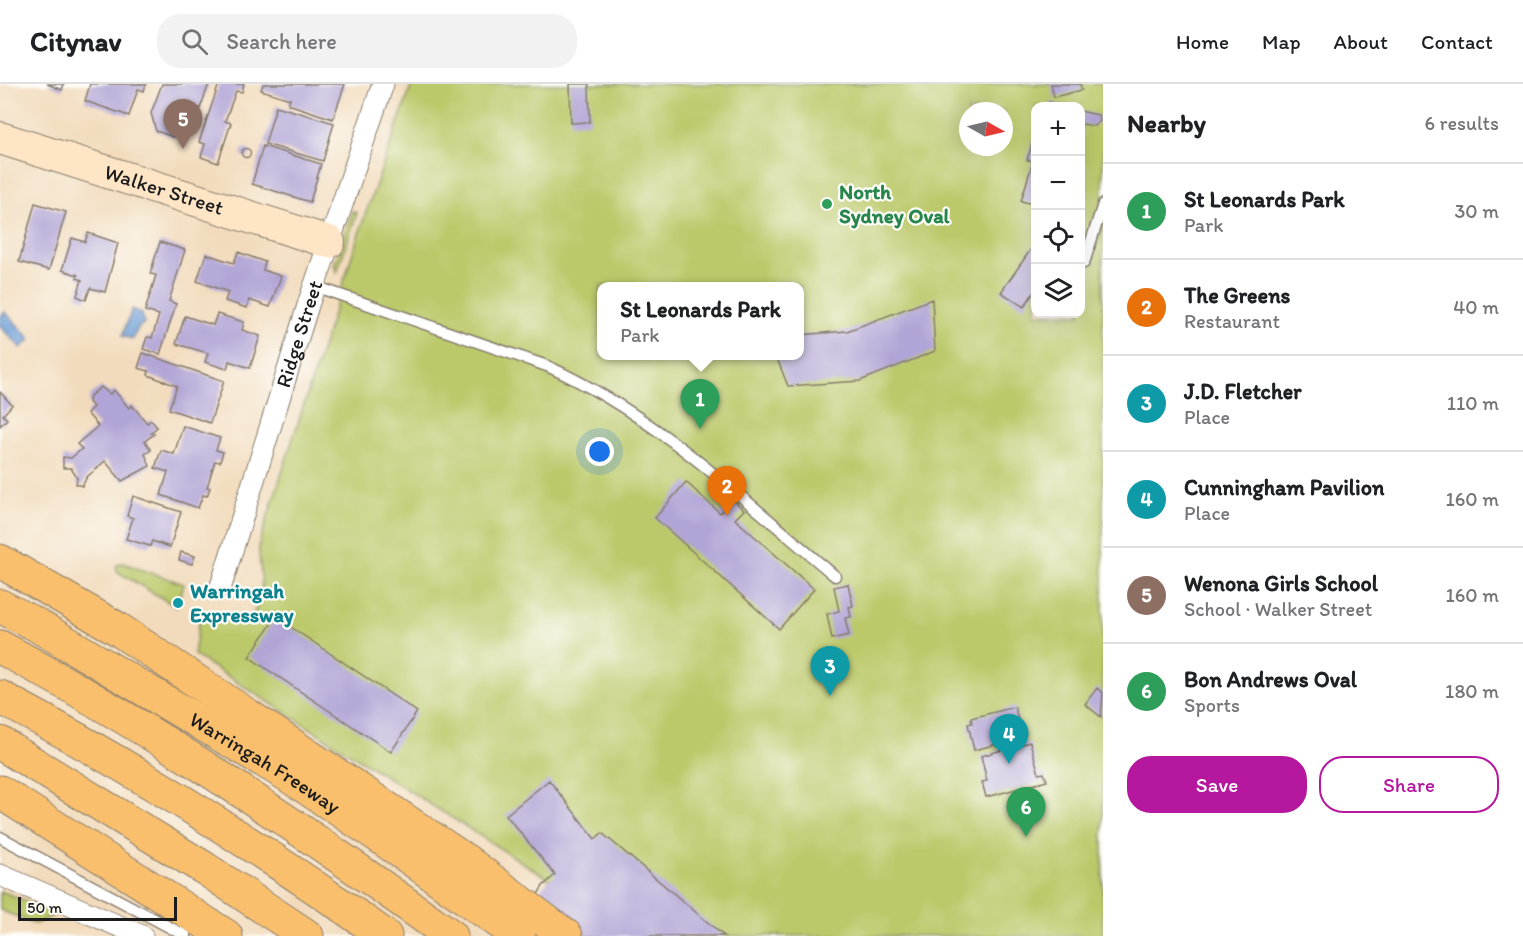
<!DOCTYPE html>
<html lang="en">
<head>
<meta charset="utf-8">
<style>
  :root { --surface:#fff; --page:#f2f2f2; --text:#202124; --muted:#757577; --line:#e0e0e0; --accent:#b5179e }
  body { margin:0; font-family:Itim,sans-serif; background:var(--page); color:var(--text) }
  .controls { position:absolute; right:18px; top:18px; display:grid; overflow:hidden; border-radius:12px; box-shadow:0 6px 24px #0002 }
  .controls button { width:54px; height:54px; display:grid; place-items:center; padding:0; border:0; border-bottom:2px solid var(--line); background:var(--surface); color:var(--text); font:30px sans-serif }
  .compass { position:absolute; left:959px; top:18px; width:54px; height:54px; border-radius:50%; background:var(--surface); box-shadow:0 6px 24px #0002; rotate:98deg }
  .scale { position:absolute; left:18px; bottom:15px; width:159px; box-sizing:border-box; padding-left:6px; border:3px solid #1c1c1c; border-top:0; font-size:16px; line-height:21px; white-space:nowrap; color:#1c1c1c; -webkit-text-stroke:4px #fdfcf7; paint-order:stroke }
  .you { position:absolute; left:600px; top:368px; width:21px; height:21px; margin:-15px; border:4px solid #fff; border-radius:50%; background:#1a73e8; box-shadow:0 0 0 9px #1a73e833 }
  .badge { display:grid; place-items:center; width:39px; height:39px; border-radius:50%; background:var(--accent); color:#fff; font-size:20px; font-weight:700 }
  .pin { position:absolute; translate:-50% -50px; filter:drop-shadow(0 2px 3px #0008) }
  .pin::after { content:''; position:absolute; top:32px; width:21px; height:18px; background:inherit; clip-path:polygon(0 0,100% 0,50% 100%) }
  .popup { position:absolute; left:597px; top:198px; width:207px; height:78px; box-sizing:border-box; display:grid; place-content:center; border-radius:12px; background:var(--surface); filter:drop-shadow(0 2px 4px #0005); font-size:20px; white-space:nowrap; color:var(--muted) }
  .popup b { font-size:22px; color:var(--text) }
  .popup::after { content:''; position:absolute; left:50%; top:100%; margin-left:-12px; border:12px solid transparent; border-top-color:var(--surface) }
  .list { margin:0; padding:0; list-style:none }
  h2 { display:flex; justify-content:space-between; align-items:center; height:78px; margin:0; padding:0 24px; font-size:26px }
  h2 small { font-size:20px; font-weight:400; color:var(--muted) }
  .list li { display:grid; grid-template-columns:39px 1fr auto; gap:18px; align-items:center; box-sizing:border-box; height:96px; padding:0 24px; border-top:2px solid var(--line) }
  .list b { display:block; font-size:22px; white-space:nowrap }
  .list p { margin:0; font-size:20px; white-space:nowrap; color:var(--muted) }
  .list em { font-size:20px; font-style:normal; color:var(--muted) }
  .actions { display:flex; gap:12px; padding:18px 24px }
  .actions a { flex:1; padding:14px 0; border:2px solid var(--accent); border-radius:24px; text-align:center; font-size:21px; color:var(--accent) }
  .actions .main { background:var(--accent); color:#fff }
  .icon { flex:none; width:33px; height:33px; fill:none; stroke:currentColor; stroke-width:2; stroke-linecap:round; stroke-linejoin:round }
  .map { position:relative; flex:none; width:1103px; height:852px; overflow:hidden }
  header { display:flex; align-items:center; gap:36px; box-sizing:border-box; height:84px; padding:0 30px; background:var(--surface); border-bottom:2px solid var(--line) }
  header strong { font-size:28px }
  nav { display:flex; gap:33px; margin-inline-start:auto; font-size:21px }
  .search { width:420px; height:54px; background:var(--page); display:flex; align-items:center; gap:15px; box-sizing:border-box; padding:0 21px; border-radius:24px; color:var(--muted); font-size:22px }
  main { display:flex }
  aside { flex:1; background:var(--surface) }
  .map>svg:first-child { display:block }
  .green { fill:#bcc96b; stroke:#6c7244; stroke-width:1.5; fill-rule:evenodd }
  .water { fill:#6c9bd5; stroke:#445c78; stroke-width:1.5 }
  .building { fill:#b1a4d6 }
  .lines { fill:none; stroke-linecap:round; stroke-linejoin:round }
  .lane-casing { stroke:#877c6c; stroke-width:13 }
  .street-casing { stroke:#877c6c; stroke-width:23 }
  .secondary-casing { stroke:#877c6c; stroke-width:34 }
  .highway-casing { stroke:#877c6c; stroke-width:35 }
  .lane { stroke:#fff; stroke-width:10 }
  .street { stroke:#fff; stroke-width:21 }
  .secondary { stroke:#fde5c5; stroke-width:32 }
  .highway { stroke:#f9bf6d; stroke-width:33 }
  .leisure-dot { fill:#2e9e5b; stroke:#fdfcf7; stroke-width:2 }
  .culture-dot { fill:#0f9aa8; stroke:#fdfcf7; stroke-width:2 }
  .labels { text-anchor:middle; stroke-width:4.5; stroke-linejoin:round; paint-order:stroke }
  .street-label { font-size:21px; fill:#1c1c1c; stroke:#fdfcf7 }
  .leisure-label { font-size:21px; font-weight:bold; fill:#27864d; stroke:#fdfcf7; text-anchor:start }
  .culture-label { font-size:21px; font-weight:bold; fill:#0d838f; stroke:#fdfcf7; text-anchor:start }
</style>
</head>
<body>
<header>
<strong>Citynav</strong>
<div class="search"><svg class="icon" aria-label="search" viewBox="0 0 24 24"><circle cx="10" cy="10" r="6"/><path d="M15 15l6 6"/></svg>Search here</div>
<nav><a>Home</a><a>Map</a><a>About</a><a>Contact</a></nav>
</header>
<main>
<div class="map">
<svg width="1103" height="852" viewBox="0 0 1103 852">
  <rect width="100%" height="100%" fill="#fdfcf7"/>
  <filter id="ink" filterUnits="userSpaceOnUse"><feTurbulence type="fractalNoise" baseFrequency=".0167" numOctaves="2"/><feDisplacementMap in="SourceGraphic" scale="12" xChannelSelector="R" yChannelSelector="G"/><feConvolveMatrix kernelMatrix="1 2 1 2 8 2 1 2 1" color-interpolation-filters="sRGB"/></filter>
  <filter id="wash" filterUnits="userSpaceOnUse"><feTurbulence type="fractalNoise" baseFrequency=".008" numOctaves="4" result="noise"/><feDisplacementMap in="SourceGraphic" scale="24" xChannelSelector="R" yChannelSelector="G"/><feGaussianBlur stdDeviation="1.35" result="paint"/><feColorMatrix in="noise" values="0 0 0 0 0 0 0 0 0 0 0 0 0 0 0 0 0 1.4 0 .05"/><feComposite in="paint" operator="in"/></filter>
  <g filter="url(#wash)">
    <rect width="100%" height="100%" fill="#f2dbbc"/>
    <path class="green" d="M412 0H1103V852H639L194 571 201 525 233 538 252 532C269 504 258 490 259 460L364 134ZM1036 22H1080V230H1036ZM968 27H1004V63H968ZM601 202H799V272H601Z
      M352 127 357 129 337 188 334 181Z
      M122 479 184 500 177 523 118 488 116 482Z
      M0 807 59 829 35 840 0 826Z"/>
    <path class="water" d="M132 225 142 229 144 239 138 244 133 255 122 252Z
      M5 228 31 255 21 264 0 242V233Z"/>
    <g id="blocks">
      <path class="building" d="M47 0H64L62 6Z
        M90 0H146L144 7 138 5 129 32 85 17Z
        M162 0H209L193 44 188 42 173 53 156 47 151 29Z
        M219 0H244L242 8 236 7 225 37 231 39 218 79 201 73 205 60 199 58Z
        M263 0H345L333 35 288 20 290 15 261 6Z
        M570 0H589L590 38 571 39Z
        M1051 0H1080L1082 6 1054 13Z
        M1050 18 1063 22H1048Z
        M276 22 334 39 323 77 265 60Z
        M1080 27 1098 31 1100 37 1094 42 1082 40 1080 45Z
        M1033 56 1036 57V121L1021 117 1033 77 1027 76Z
        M263 62 321 80 310 118 252 100Z
        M241.5 69a4.5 4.5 0 1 1 9 0a4.5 4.5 0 1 1-9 0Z
        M35 119 66 128 49 186 19 178Z
        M88 149 118 159 105 208 90 204 86 216 77 212 82 196 77 194 78 191 62 186 72 154 85 158Z
        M160 158 185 166 169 217 176 220 160 270 143 265 147 253 152 254 159 231 145 227 156 191 150 190Z
        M1036 158V205L1024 223 1001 208Z
        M238 168 265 178 263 186 281 192 270 223 249 216 247 224 225 217 228 208 197 197 206 170 234 179Z
        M932 215 935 267 860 297 788 302 776 272H799V251L847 247Z
        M217 230 244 238 242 246 260 252 250 284 229 277 227 285 205 278 208 269 176 260 185 232 213 241Z
        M143 269 224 297 210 339 169 325 177 302 148 291 149 287 138 284Z
        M101 303 110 310 114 306 129 324 132 321 147 339 151 336 157 343 151 349 154 350 145 357 151 366 145 370 150 382 122 397 105 377 87 393 82 402 76 400 77 394 71 384H63V373L71 374 82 365 77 360 98 342 87 329 93 323 89 318 90 312Z
        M0 308 12 321 3 331 7 335 0 342Z
        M183 342 220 354 216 366 223 368 220 378 215 377 207 403 210 404 207 412 203 411 198 424 161 411 168 388 155 384 161 366 174 370Z
        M686 398 720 429 732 415 744 426 735 435 814 505 779 545 655 434Z
        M133 412 181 428 170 463 152 457 150 462 126 455 133 434 127 432Z
        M181 468 195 472 192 480 179 476Z
        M848 500 853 522 849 523 851 533 845 534 849 551 832 555 827 530 839 527 834 503Z
        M276 533 417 628 391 668 249 573Z
        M1097 604 1103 609 1101 633 1085 620Z
        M1015 623 1022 654 974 666 968 640 972 639 971 634Z
        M1030 658 1039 690 1044 689 1047 697 986 713 982 698 987 697 981 672Z
        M549 696 595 755 602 749 724 852H583L532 820 543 802 555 791 506 731Z"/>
    </g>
  </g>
  <g filter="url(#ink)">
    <use href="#blocks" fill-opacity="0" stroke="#877c6c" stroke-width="1.5"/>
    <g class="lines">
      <defs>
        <path id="lane" d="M1084 179 1103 120
          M314 202 547 282C656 331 744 416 835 492
          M0 753 186 852"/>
        <g id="street">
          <path id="s1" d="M221 502 309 218 383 0"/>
          <path d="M0 791 142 852"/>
        </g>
        <g id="secondary">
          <path id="s2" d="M0 54 329 158"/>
        </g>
        <g id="highway">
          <path d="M0 477 118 545 466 777 566 852"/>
          <path id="s3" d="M0 522 35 540 286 690 383 755 519 852"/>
          <path d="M0 563C157 647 307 748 451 852"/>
          <path d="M0 613C134 684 261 764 385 852"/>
          <path d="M0 659 204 784 307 852"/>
          <path d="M0 708 226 852"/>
        </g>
      </defs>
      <use href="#lane" class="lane-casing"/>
      <use href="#street" class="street-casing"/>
      <use href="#secondary" class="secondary-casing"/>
      <use href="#highway" class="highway-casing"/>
      <use href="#lane" class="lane"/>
      <use href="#street" class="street"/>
      <use href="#secondary" class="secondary"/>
      <use href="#highway" class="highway"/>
    </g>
  </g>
  <circle class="leisure-dot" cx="827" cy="120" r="6"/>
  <circle class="culture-dot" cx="178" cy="519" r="6"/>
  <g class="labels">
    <g class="street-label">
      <text dy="7" stroke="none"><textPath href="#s2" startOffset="172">Walker Street</textPath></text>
      <text dy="7" stroke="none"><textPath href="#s1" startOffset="264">Ridge Street</textPath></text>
      <text dy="7" stroke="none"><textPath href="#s3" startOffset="308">Warringah Freeway</textPath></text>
    </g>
    <g class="leisure-label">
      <text x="839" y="115">North<tspan x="839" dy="24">Sydney Oval</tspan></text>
    </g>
    <g class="culture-label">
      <text x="190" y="514">Warringah<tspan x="190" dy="24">Expressway</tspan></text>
    </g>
  </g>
</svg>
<div class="controls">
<button>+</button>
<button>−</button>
<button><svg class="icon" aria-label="locate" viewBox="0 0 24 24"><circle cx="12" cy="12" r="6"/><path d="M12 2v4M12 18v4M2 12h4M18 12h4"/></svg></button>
<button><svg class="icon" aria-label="layers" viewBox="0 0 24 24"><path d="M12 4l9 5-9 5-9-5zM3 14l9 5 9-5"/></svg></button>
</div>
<svg class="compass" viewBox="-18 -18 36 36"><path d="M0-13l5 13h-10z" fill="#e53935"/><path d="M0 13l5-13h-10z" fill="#757577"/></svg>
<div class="scale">50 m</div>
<div class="you"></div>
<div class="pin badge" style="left:700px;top:345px;background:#2e9e5b">1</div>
<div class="popup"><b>St Leonards Park</b>Park</div>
<div class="pin badge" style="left:727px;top:432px;background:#e8710a">2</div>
<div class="pin badge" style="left:830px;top:612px;background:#0f9aa8">3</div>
<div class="pin badge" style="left:1009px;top:680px;background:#0f9aa8">4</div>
<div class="pin badge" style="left:183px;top:65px;background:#8d6e63">5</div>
<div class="pin badge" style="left:1026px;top:753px;background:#2e9e5b">6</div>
</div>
<aside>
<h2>Nearby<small>6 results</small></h2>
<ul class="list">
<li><span class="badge" style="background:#2e9e5b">1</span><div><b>St Leonards Park</b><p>Park</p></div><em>30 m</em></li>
<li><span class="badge" style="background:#e8710a">2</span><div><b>The Greens</b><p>Restaurant</p></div><em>40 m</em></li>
<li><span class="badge" style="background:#0f9aa8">3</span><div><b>J.D. Fletcher</b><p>Place</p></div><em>110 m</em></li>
<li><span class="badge" style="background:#0f9aa8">4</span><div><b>Cunningham Pavilion</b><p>Place</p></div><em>160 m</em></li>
<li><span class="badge" style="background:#8d6e63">5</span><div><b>Wenona Girls School</b><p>School · Walker Street</p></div><em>160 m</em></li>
<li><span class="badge" style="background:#2e9e5b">6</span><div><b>Bon Andrews Oval</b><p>Sports</p></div><em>180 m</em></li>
</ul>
<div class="actions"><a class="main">Save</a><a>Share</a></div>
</aside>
</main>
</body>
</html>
